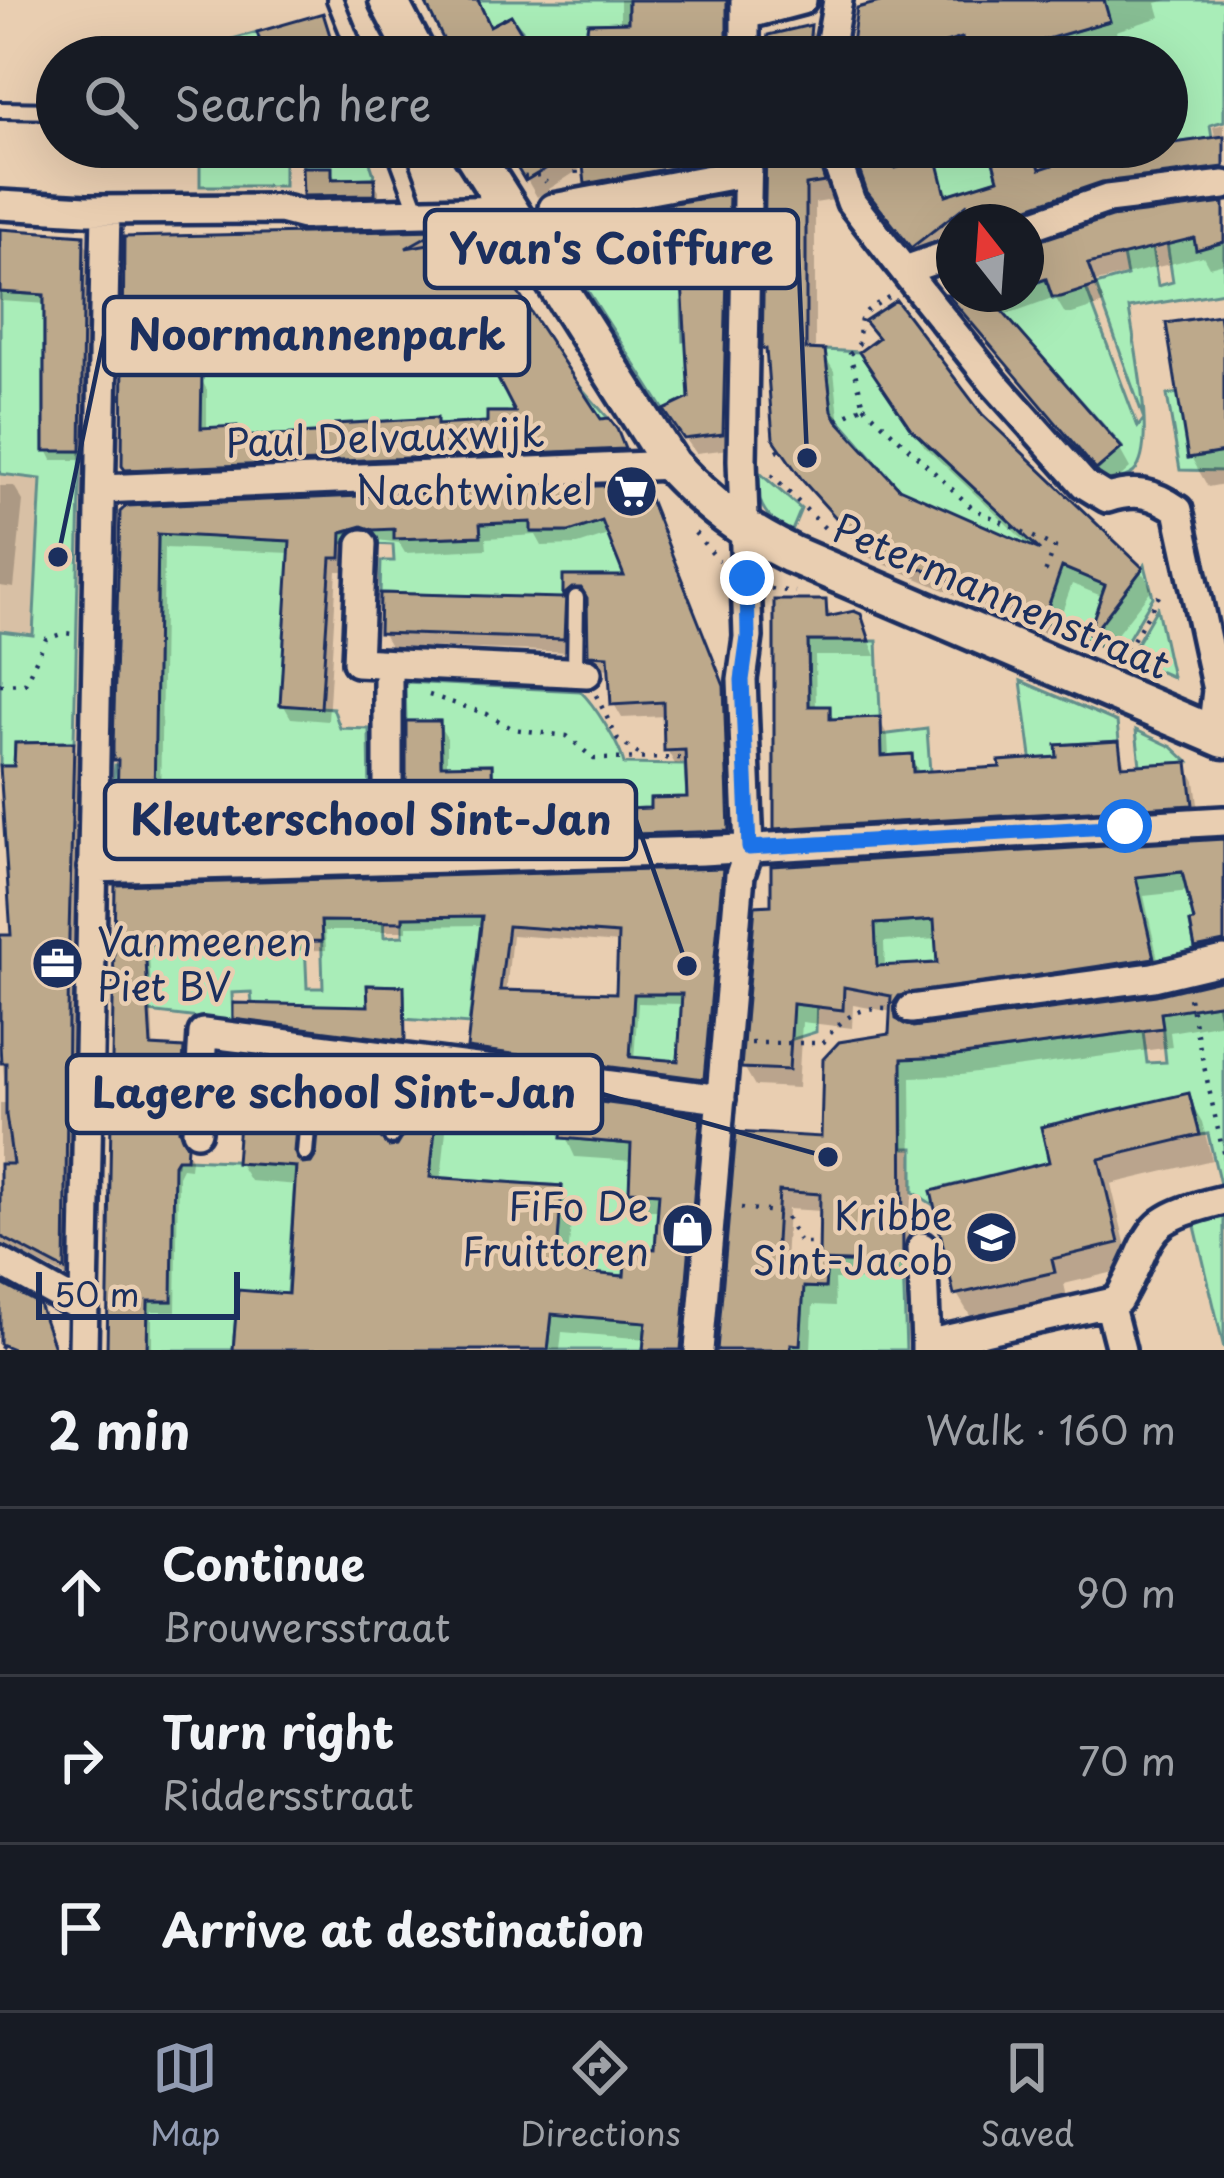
<!DOCTYPE html>
<html lang="en">
<head>
<meta charset="utf-8">
<style>
  :root { --surface:#171b24; --page:#20242c; --text:#f1f3f6; --muted:#9ea1a6; --line:#363941; --accent:#919bb2 }
  body { margin:0; font-family:"Playpen Sans",sans-serif; background:var(--page); color:var(--text) }
  .compass { position:absolute; left:936px; top:204px; width:108px; height:108px; border-radius:50%; background:var(--surface); box-shadow:0 12px 48px #0002; rotate:343deg }
  .scale { position:absolute; left:36px; bottom:30px; width:204px; box-sizing:border-box; padding-left:12px; border:6px solid #1b2f5e; border-top:0; font-size:33px; line-height:42px; white-space:nowrap; color:#1b2f5e; -webkit-text-stroke:9px #e9ceb1; paint-order:stroke }
  .stop { position:absolute; width:36px; height:36px; margin:-27px; border:9px solid #1a73e8; border-radius:50%; background:#fff }
  .stop.end { background:#1a73e8; border-color:#fff; box-shadow:0 3px 12px #0008 }
  .list { margin:0; padding:0; list-style:none }
  h2 { display:flex; justify-content:space-between; align-items:center; height:156px; margin:0; padding:0 48px; font-size:51px }
  h2 small { font-size:39px; font-weight:400; color:var(--muted) }
  .list li { display:grid; grid-template-columns:78px 1fr auto; gap:36px; align-items:center; box-sizing:border-box; height:168px; padding:0 48px; border-top:3px solid var(--line) }
  .list b { display:block; font-size:45px; white-space:nowrap }
  .list p { margin:0; font-size:39px; white-space:nowrap; color:var(--muted) }
  .list em { font-size:39px; font-style:normal; color:var(--muted) }
  .icon { flex:none; width:66px; height:66px; fill:none; stroke:currentColor; stroke-width:2; stroke-linecap:round; stroke-linejoin:round }
  .map { position:relative; flex:none; width:1224px; height:1350px; overflow:hidden }
  .search { position:absolute; background:var(--surface); box-shadow:0 12px 48px #0002; left:36px; right:36px; top:36px; height:132px; display:flex; align-items:center; gap:30px; box-sizing:border-box; padding:0 42px; border-radius:66px; color:var(--muted); font-size:45px }
  .sheet { height:660px; background:var(--surface) }
  nav { display:flex; justify-content:space-around; align-items:center; box-sizing:border-box; height:168px; border-top:3px solid var(--line); background:var(--surface); font-size:33px; color:var(--muted) }
  nav a { display:grid; justify-items:center; gap:6px }
  nav .on { color:var(--accent) }
  .map>svg:first-child { display:block }
  .built { fill:#d8c0a5 }
  .green { fill:#a9edb8; stroke:#628e8b; stroke-width:3 }
  .shadow { fill:#0003; fill-rule:evenodd }
  .building { fill:#bda98b; stroke:#1b2f5e; stroke-width:3; fill-rule:evenodd }
  .lines { fill:none; stroke-linecap:round; stroke-linejoin:round }
  .service-casing { stroke:#1b2f5e; stroke-width:22 }
  .minor-casing { stroke:#1b2f5e; stroke-width:36 }
  .tertiary-casing { stroke:#1b2f5e; stroke-width:45 }
  .path { stroke:#1b2f5e; stroke-width:4.5; stroke-dasharray:3 9; stroke-linecap:butt }
  .service { stroke:#e9ceb1; stroke-width:14 }
  .minor { stroke:#e9ceb1; stroke-width:27 }
  .tertiary { stroke:#e9ceb1; stroke-width:36 }
  .route { stroke:#1a73e8; stroke-width:15 }
  .labels { text-anchor:middle; stroke-width:9; stroke-linejoin:round; paint-order:stroke }
  .street-label { font-size:39px; fill:#1b2f5e; stroke:#e9ceb1 }
  .poi-label { font-size:39px; fill:#1b2f5e; stroke:#e9ceb1; text-anchor:end }
  .leader { fill:none; stroke:#1b2f5e; stroke-width:4.5 }
  .callout-dot { fill:#1b2f5e; stroke:#e9ceb1; stroke-width:4.5 }
  .callout { fill:#e9ceb1; stroke:#1b2f5e; stroke-width:4.5 }
  .callout-label { font-size:42px; text-anchor:middle; font-weight:bold; fill:#1b2f5e }
</style>
</head>
<body>
<div class="map">
<svg width="1224" height="1350" viewBox="0 0 1224 1350">
  <rect width="100%" height="100%" fill="#e9ceb1"/>
  <filter id="ink" filterUnits="userSpaceOnUse"><feTurbulence type="fractalNoise" baseFrequency=".00833" numOctaves="2"/><feDisplacementMap in="SourceGraphic" scale="24" xChannelSelector="R" yChannelSelector="G"/><feConvolveMatrix kernelMatrix="1 2 1 2 8 2 1 2 1" color-interpolation-filters="sRGB"/></filter>
  <g filter="url(#ink)">
    <path class="built" d="M0 474 41 478 33 636 0 631Z"/>
    <path class="green" d="M478 0H628V22L588 23 583 57C552 57 528 42 511 16L490 26Z
      M1104 0H1224V121L1210 125 1212 138 1167 144V57H985L1109 21Z
      M257 32 265 57H200V48Z
      M200 147H365L375 178 332 179 331 167H303L302 150H284V186H200Z
      M888 147H988L999 179 938 198 945 222 940 226 896 172Z
      M688 225 692 301 682 302 683 341 692 339 689 398 664 410 570 263 621 254 625 272 654 269Z
      M1165 230 1224 242V292L1129 308C1133 341 1158 448 1134 472 1127 478 1116 479 1107 480L1096 471 1122 447 1012 323 982 294H1026V286L1046 279 1053 299 1086 288 1138 427 1144 419 1096 285 1127 276 1123 255 1152 248 1158 286 1173 282Z
      M445 265 459 304 504 391 578 384 609 419 507 422 506 412H488L487 422 437 425 436 418 335 425 336 432 237 437 236 427 204 441 177 375 176 281 444 299Z
      M0 292 44 295V450L81 451 74 742 15 743 14 766H0V631L33 635 41 479 0 474Z
      M825 350 859 352 911 429 978 492 1042 520 1062 567 1079 574 1088 551 1132 583 1145 565 1153 597 1119 654 1043 621 899 488 832 411Z
      M1178 393 1189 458 1224 452V471L1180 470 1167 395Z
      M754 468 801 509 791 533C762 518 756 498 754 468Z
      M602 513 646 631 608 576H564L563 599 380 593 381 561H394L393 545 327 542 280 704 333 708 340 728 369 729 370 798 112 803 115 765 154 764 158 534 325 542 342 532 360 531V524L443 520 444 537 480 536V524L531 522 532 532H563Z
      M1157 608 1172 677 1128 658Z
      M808 641H877L881 735 927 729 930 772 914 773 912 754 895 755 897 790 831 742 830 707 809 706Z
      M1021 681 1117 722 1119 741 1057 745 1060 782 1033 772Z
      M405 682 580 691C594 704 620 745 624 764L685 765 687 797 651 798 650 808 576 811V803L559 804 558 812 493 814 492 764H468L467 782 442 784 440 721H406Z
      M1136 730 1172 747 1188 762 1140 765Z
      M1182 872 1194 921 1190 923 1197 958 1155 966 1148 931 937 953V963L918 964 919 989 818 948 816 1032 790 1040 801 895 884 912 885 924 934 920 935 930 1136 877Z
      M383 908 384 937 403 936V917L482 915 469 1024 404 1019 403 986 368 985V1015L252 1004 251 992 232 993 233 1022 148 1012 137 944 305 941 307 988H323L321 921Z
      M1198 974 1205 1006 1217 1004 1224 1034V1183L1220 1184 1208 1134 1200 1135 1189 1094 1041 1127 1063 1221 1024 1168 941 1188 935 1206 913 1192V1148H903L902 1077 888 1054 963 1055 1143 1031 1147 1063 1166 1062 1161 1013 1179 1010 1176 990 1196 986 1195 975Z
      M634 994H682L678 1061 658 1059 656 1074 629 1071Z
      M438 1102 563 1115 561 1138 663 1147 630 1168V1191L669 1193 658 1212 655 1249 626 1247 646 1278 556 1270 562 1186 344 1171 346 1144 432 1149Z
      M177 1151 187 1159 296 1164 287 1294 238 1291 233 1350H147L148 1301H172L149 1164H176Z
      M1224 1215V1348L1194 1222Z
      M827 1261 903 1264 906 1350H791V1344H800L803 1287 825 1288Z
      M552 1314 646 1322 643 1350H548Z"/>
    <path class="shadow" d="M620 0H733V57H586L620 25Z
      M898 0H1168L1156 3 1160 17 1116 31 1118 40 1059 57H853Z
      M322 17 336 55 268 57Z
      M810 28 820 46 819 57H765Z
      M1224 124V186L1026 222H954V241L924 264 881 211 854 151 839 147 827 155 824 173 833 200 815 203V353H823L834 371 840 425 897 491 1034 550 925 447 873 371 879 341 868 322 980 416 1141 570 1152 589 1102 653 1091 634 1104 597 1072 584 1053 637 870 558 818 500 788 457 765 348 769 150 749 149 739 175 599 201 588 183 586 165 537 197 508 147H891L898 170 934 159 950 197 1002 181 992 147H1034L1043 171 1096 154 1216 140 1213 127Z
      M330 170 336 179 373 181 379 190V204L311 205 306 195Z
      M728 197 736 212 730 449 696 453 676 426 692 400 685 280 637 286 627 268 615 270 609 260 575 267 551 227Z
      M1224 206V263L1209 267 1203 256 1096 282 1104 304 1072 314H1065L1055 297 1002 316 1120 450 1130 468 1109 487 953 302 943 279 954 275V294H1026V246Z
      M0 232 82 238 88 248 85 460H52L47 450V304L0 301Z
      M437 233 600 422 607 421 629 461 135 482 128 469 127 240ZM466 311 520 414 490 424 439 428 435 421 339 435 241 440 235 430 207 431V390L200 377H183L182 318Z
      M1217 318 1224 330V484L1208 487 1191 457Z
      M0 486H14L23 501 14 588 0 586Z
      M651 502 731 702 736 844 417 854 409 840 438 724 447 738V768L490 767 498 781 499 816 653 811 690 800 688 763 675 764 667 750 666 716 622 718 614 704 612 669 599 668 591 654 590 601H580L571 652 390 646 382 632 383 596 566 601V579H628L611 534 578 545 542 546 536 535 486 538 487 549 405 553 399 543 371 539 348 546 347 571H337L328 721 291 718 283 704 292 553 164 548 160 805 368 801 376 815V856L127 862 119 849 121 767 116 759 123 514Z
      M777 603H824L833 619 859 616 876 656H815L816 709H828L836 722 879 720 888 736 889 758 911 757 919 772 1003 770 1061 760 1117 744 1127 769 1186 765 1195 781 1200 820 786 844 777 828Z
      M73 745 80 757 71 1279 22 1254V1260L0 1257V1103H6L0 1027V938H14L16 769Z
      M1224 842V964L1209 966 1198 947 1197 923 1190 891 1144 896 1162 977 920 1009 904 1021V1026L913 1030 1156 998 1224 981V1023L1170 1032 1172 1047 961 1075 911 1077 913 1282 834 1279 835 1306 813 1305 811 1350H720L739 1135 824 1140 892 1036 893 1012 853 1005 852 1028 802 1022 798 1088 755 1086 744 1067 758 908ZM938 939 940 966 885 969 884 942ZM788 1209 822 1211V1264L785 1262Z
      M722 871 728 881 709 1088 476 1058 470 1048 484 925 407 926V931H325L326 950 149 953 154 1049 182 1051 188 1062 183 1143 191 1159 190 1169 182 1168 178 1176 176 1311H152V1350H110L118 888ZM512 935 620 943 618 996 506 993ZM638 1003 684 1004 681 1064 634 1060Z
      M402 989 406 995V1045L240 1024 236 1018 371 1009Z
      M299 1066 310 1085 303 1167 313 1165 383 1077 394 1096 390 1150 398 1148 405 1139 410 1081 699 1117 710 1136 692 1350H646L647 1339 562 1332 560 1350H236L290 1298 298 1185 250 1181 239 1163 245 1080 238 1067ZM447 1120 564 1133 575 1157 633 1161 632 1191 643 1210H661L658 1252 627 1279 567 1274 572 1208 561 1189 441 1181Z
      M1188 1097 1202 1122 1212 1160 1111 1184 1131 1268 1064 1284 1067 1297 972 1319 957 1294 1053 1164Z"/>
    <path class="building" d="M424 0H478L490 26 511 15 536 57H452Z
      M628 0H727V57H583L588 23 628 22Z
      M887 0H1104L1110 21 985 57H967L962 38 900 57H850L857 8Z
      M323 13 333 45 307 53V57H265L257 32Z
      M811 25 808 57H763L768 35Z
      M1224 136V167L1102 182 1020 210 1009 222H959L965 206 911 248 867 192 851 147H888L895 168 936 155 946 195 998 179 989 147H1033L1040 169 1096 151 1167 147V144Z
      M505 147H730V157L585 184 581 148 525 181Z
      M766 147H814L825 182 806 185V349L825 350 832 411 837 420 899 488 1040 550 911 429 859 352 878 338 864 321 896 300 982 414 1143 568 1091 636 1088 634 1105 585 1062 567 1043 621 856 540 803 481 773 438 766 349H762Z
      M302 167H332V179L375 178V195L303 196Z
      M729 194 723 434 684 439 664 410 689 398 681 265 625 272 621 254 603 256 601 246 564 253 546 224Z
      M1224 203V242L1196 250 1194 238 1088 264 1096 286 1061 297H1052L1046 279 1026 286V245L1111 217Z
      M0 229 84 235 81 451H44V295L0 292Z
      M438 230 406 248 480 235 601 419 609 418 617 429 625 449 125 470 122 466 124 237ZM457 299 515 412H487V422L437 425V418L335 424 336 432 237 437V426L201 428 202 374H178L177 306Z
      M947 294H987L1122 448 1096 470Z
      M1219 315 1224 347V452L1188 458 1166 323Z
      M644 484 724 686 729 831 406 841V721H440L441 765 492 764 493 814 650 808V798L687 797 685 750 664 751 663 702 611 705 608 656 588 655 587 598 581 588H572L566 593 564 639 379 633 380 593 563 598V576H624L602 521 569 532H531V522L480 524 481 536 394 539V529L373 530 362 526 342 532 341 558H331L321 708 280 705 290 541 158 534 154 802 370 798V842L116 849 118 760H113V745L120 512 126 506Z
      M774 600H826L827 617 854 611 861 614 870 641H808L809 706H830V719L881 717 882 756 912 754 913 772 1000 767 999 761 1057 757 1056 745 1119 741 1122 766 1188 762 1193 805 774 829Z
      M74 742 69 935 65 1270 0 1236V1164H13L6 1115V1063H1L0 1044V935H11L0 766H14L15 743Z
      M1224 839V942L1195 948 1190 922 1194 921 1182 872 1136 877 1154 958 899 996 894 1003 896 1019 913 1027 1156 995 1224 979V1003L1161 1013 1163 1028 949 1057 902 1059 903 1264 819 1261 820 1194 779 1191 775 1259 827 1262 825 1288 804 1287 800 1345 791 1344V1350H717L736 1132 821 1137 823 1059 839 1042 889 1034 891 996 844 987 843 1010 793 1004 789 1070 741 1068 755 906 771 905V866ZM934 920 937 963 877 966 875 924Z
      M723 868 704 1079 467 1048 482 916 403 917V922L321 921 322 941 145 944 151 1046 184 1048 179 1130 187 1146 186 1159H177L174 1164 172 1301H148L147 1350H107L115 885ZM508 926 618 934 616 993 500 990ZM634 994H682L678 1061 630 1057Z
      M367 985 404 986 405 1041 233 1019V1003L368 1006Z
      M234 1055 301 1064 294 1152 303 1164 311 1163 316 1155 324 1067 385 1074 380 1136 389 1147 397 1146 402 1138 407 1077 701 1115 681 1350H643L646 1322 552 1314 548 1350H233L238 1290 288 1294 296 1167 236 1163 243 1069 235 1068ZM438 1102 563 1116 561 1138 631 1144 629 1191 659 1193 655 1249 626 1247 624 1276 556 1270 562 1186 430 1177Z
      M1189 1093 1200 1135 1099 1159 1119 1243 1052 1259 1055 1272 954 1295 931 1191 1049 1162 1041 1127Z
      M0 1283 39 1304 55 1350H15L0 1344Z"/>
    <g class="lines">
      <defs>
        <path id="service" d="M335 0 358 57
          M0 110 57 111
          M394 147 418 212
          M575 673 576 598
          M391 1136 398 1057
          M305 1153 314 1047"/>
        <path id="minor" d="M745 1V57
          M745 15 802 0
          M828 57 838 0
          M832 147 851 202 921 292 994 383 1084 484 1107 498C1136 489 1154 493 1178 510L1217 690 1212 733
          M0 205 86 210 280 209 303 215 507 210
          M553 208 748 172
          M1026 227 1107 199 1224 185
          M905 270 954 253
          M101 489 671 465
          M362 544 357 662 587 673
          M388 859V664
          M92 868 702 851 1224 821
          M911 1009 1153 977 1224 960
          M197 1131 203 1033 721 1099
          M922 1247 926 1344
          M0 1262 83 1308
          M1109 1303 1118 1300C1158 1231 1136 1221 1224 1200
          M83 1350 106 210
          M699 1350 740 875 749 848 742 680 748 637 742 460 748 147
          M926 1350V1344L1109 1303 1121 1350"/>
        <path id="tertiary" d="M388 0 418 57
          M469 147 671 465C710 506 740 529 791 554L1224 739"/>
      </defs>
      <use href="#service" class="service-casing"/>
      <use href="#minor" class="minor-casing"/>
      <use href="#tertiary" class="tertiary-casing"/>
      <path class="path" d="M561 51V57
        M575 147 577 177
        M524 177 540 175 546 182
        M864 406 972 508 1055 547 1044 576
        M837 420 864 406 850 354 860 342C857 310 866 312 890 296
        M777 451 781 449
        M771 475 831 534
        M695 533 719 561
        M771 589 795 592
        M1121 660 1159 596
        M0 684 25 683 46 639 64 633 73 634
        M429 695 487 714 513 729 567 736 594 759 685 758
        M596 695 618 740 646 759
        M1189 998 1224 1157
        M751 1043H823C839 1020 858 1006 887 1008
        M741 1208 784 1213 800 1243H819
        M0 1346 9 1350"/>
      <use href="#service" class="service"/>
      <use href="#minor" class="minor"/>
      <use href="#tertiary" class="tertiary"/>
    </g>
  </g>
  <g class="lines" filter="url(#ink)">
    <path class="route" d="M747 578 748 637 742 680 749 848 1125 826"/>
  </g>
  <defs>
    <symbol id="supermarket-disc" viewBox="-11 -11 22 22"><circle r="9.5" fill="#1b2f5e" stroke="#e9ceb1"/><path d="M-6-5.5h2.5l.6 2H6L4.5 2H-2.5L-4.4-4H-6ZM-1.5 3.2a1.3 1.3 0 1 0 .1 0ZM3 3.2a1.3 1.3 0 1 0 .1 0Z" fill="#fff"/></symbol>
    <symbol id="office-disc" viewBox="-11 -11 22 22"><circle r="9.5" fill="#1b2f5e" stroke="#e9ceb1"/><path d="M-6-3h4V-5.5h4V-3h4V5H-6ZM-1-4.5V-3h2v-1.5ZM-6 0V1H6V0Z" fill="#fff"/></symbol>
    <symbol id="shop-disc" viewBox="-11 -11 22 22"><circle r="9.5" fill="#1b2f5e" stroke="#e9ceb1"/><path d="M-5-2.5h2.3a2.7 3.5 0 0 1 5.4 0H5L5.5 6h-11ZM-1.5-2.5h3a1.5 2.3 0 0 0-3 0Z" fill="#fff"/></symbol>
    <symbol id="school-disc" viewBox="-11 -11 22 22"><circle r="9.5" fill="#1b2f5e" stroke="#e9ceb1"/><path d="M0-5L7-2L0 1L-7-2ZM-4 1L0 2.5L4 1V4Q0 6-4 4Z" fill="#fff"/></symbol>
  </defs>
  <g fill-rule="evenodd">
    <use href="#supermarket-disc" x="602" y="462" width="59" height="59"/>
    <use href="#office-disc" x="28" y="934" width="59" height="59"/>
    <use href="#shop-disc" x="658" y="1200" width="59" height="59"/>
    <use href="#school-disc" x="962" y="1208" width="59" height="59"/>
  </g>
  <g class="labels">
    <g class="street-label">
      <text transform="translate(385 438) rotate(-2)" y="14">Paul Delvauxwijk</text>
      <text transform="translate(1001 597) rotate(23)" y="14">Petermannenstraat</text>
    </g>
    <g class="poi-label">
      <text x="593" y="505">Nachtwinkel</text>
      <text x="97" y="956" text-anchor="start">Vanmeenen<tspan x="97" dy="45">Piet BV</tspan></text>
      <text x="649" y="1221">FiFo De<tspan x="649" dy="45">Fruittoren</tspan></text>
      <text x="953" y="1230">Kribbe<tspan x="953" dy="45">Sint-Jacob</tspan></text>
    </g>
  </g>
  <path class="leader" d="M807 458L798 249M58 557L104 336M687 966L636 820M828 1157L602 1094"/>
  <g class="callout-dot">
    <circle cx="807" cy="458" r="12"/>
    <circle cx="58" cy="557" r="12"/>
    <circle cx="687" cy="966" r="12"/>
    <circle cx="828" cy="1157" r="12"/>
  </g>
  <g class="callout">
    <rect x="425" y="210" width="373" height="78" rx="12"/>
    <rect x="104" y="297" width="425" height="78" rx="12"/>
    <rect x="105" y="781" width="531" height="78" rx="12"/>
    <rect x="67" y="1055" width="535" height="78" rx="12"/>
  </g>
  <g class="callout-label">
    <text x="611" y="264">Yvan's Coiffure</text>
    <text x="317" y="350">Noormannenpark</text>
    <text x="371" y="835">Kleuterschool Sint-Jan</text>
    <text x="334" y="1108">Lagere school Sint-Jan</text>
  </g>
</svg>
<svg class="compass" viewBox="-18 -18 36 36"><path d="M0-13l5 13h-10z" fill="#e53935"/><path d="M0 13l5-13h-10z" fill="#9ea1a6"/></svg>
<div class="scale">50 m</div>
<div class="stop" style="left:1125px;top:826px"></div>
<div class="stop end" style="left:747px;top:578px"></div>
<div class="search"><svg class="icon" aria-label="search" viewBox="0 0 24 24"><circle cx="10" cy="10" r="6"/><path d="M15 15l6 6"/></svg>Search here</div>
</div>
<section class="sheet">
<h2>2 min<small>Walk · 160 m</small></h2>
<ul class="list">
<li><svg class="icon" aria-label="ahead" viewBox="0 0 24 24"><path d="M12 20V5M6 11l6-6 6 6"/></svg><div><b>Continue</b><p>Brouwersstraat</p></div><em>90 m</em></li>
<li><svg class="icon" aria-label="right" viewBox="0 0 24 24"><path d="M7 20v-9h11M14 6l5 5-5 5"/></svg><div><b>Turn right</b><p>Riddersstraat</p></div><em>70 m</em></li>
<li><svg class="icon" aria-label="arrive" viewBox="0 0 24 24"><path d="M6 21V4h12l-3 4 3 4H6"/></svg><div><b>Arrive at destination</b></div></li>
</ul>
</section>
<nav>
<a class="on"><svg class="icon" aria-label="map" viewBox="0 0 24 24"><path d="M3 6l6-2 6 2 6-2v14l-6 2-6-2-6 2zM9 4v14M15 6v14"/></svg>Map</a>
<a><svg class="icon" aria-label="directions" viewBox="0 0 24 24"><path d="M12 3l9 9-9 9-9-9zM9 14v-3h6M13 9l2 2-2 2"/></svg>Directions</a>
<a><svg class="icon" aria-label="saved" viewBox="0 0 24 24"><path d="M7 4h10v16l-5-4-5 4z"/></svg>Saved</a>
</nav>
</body>
</html>
